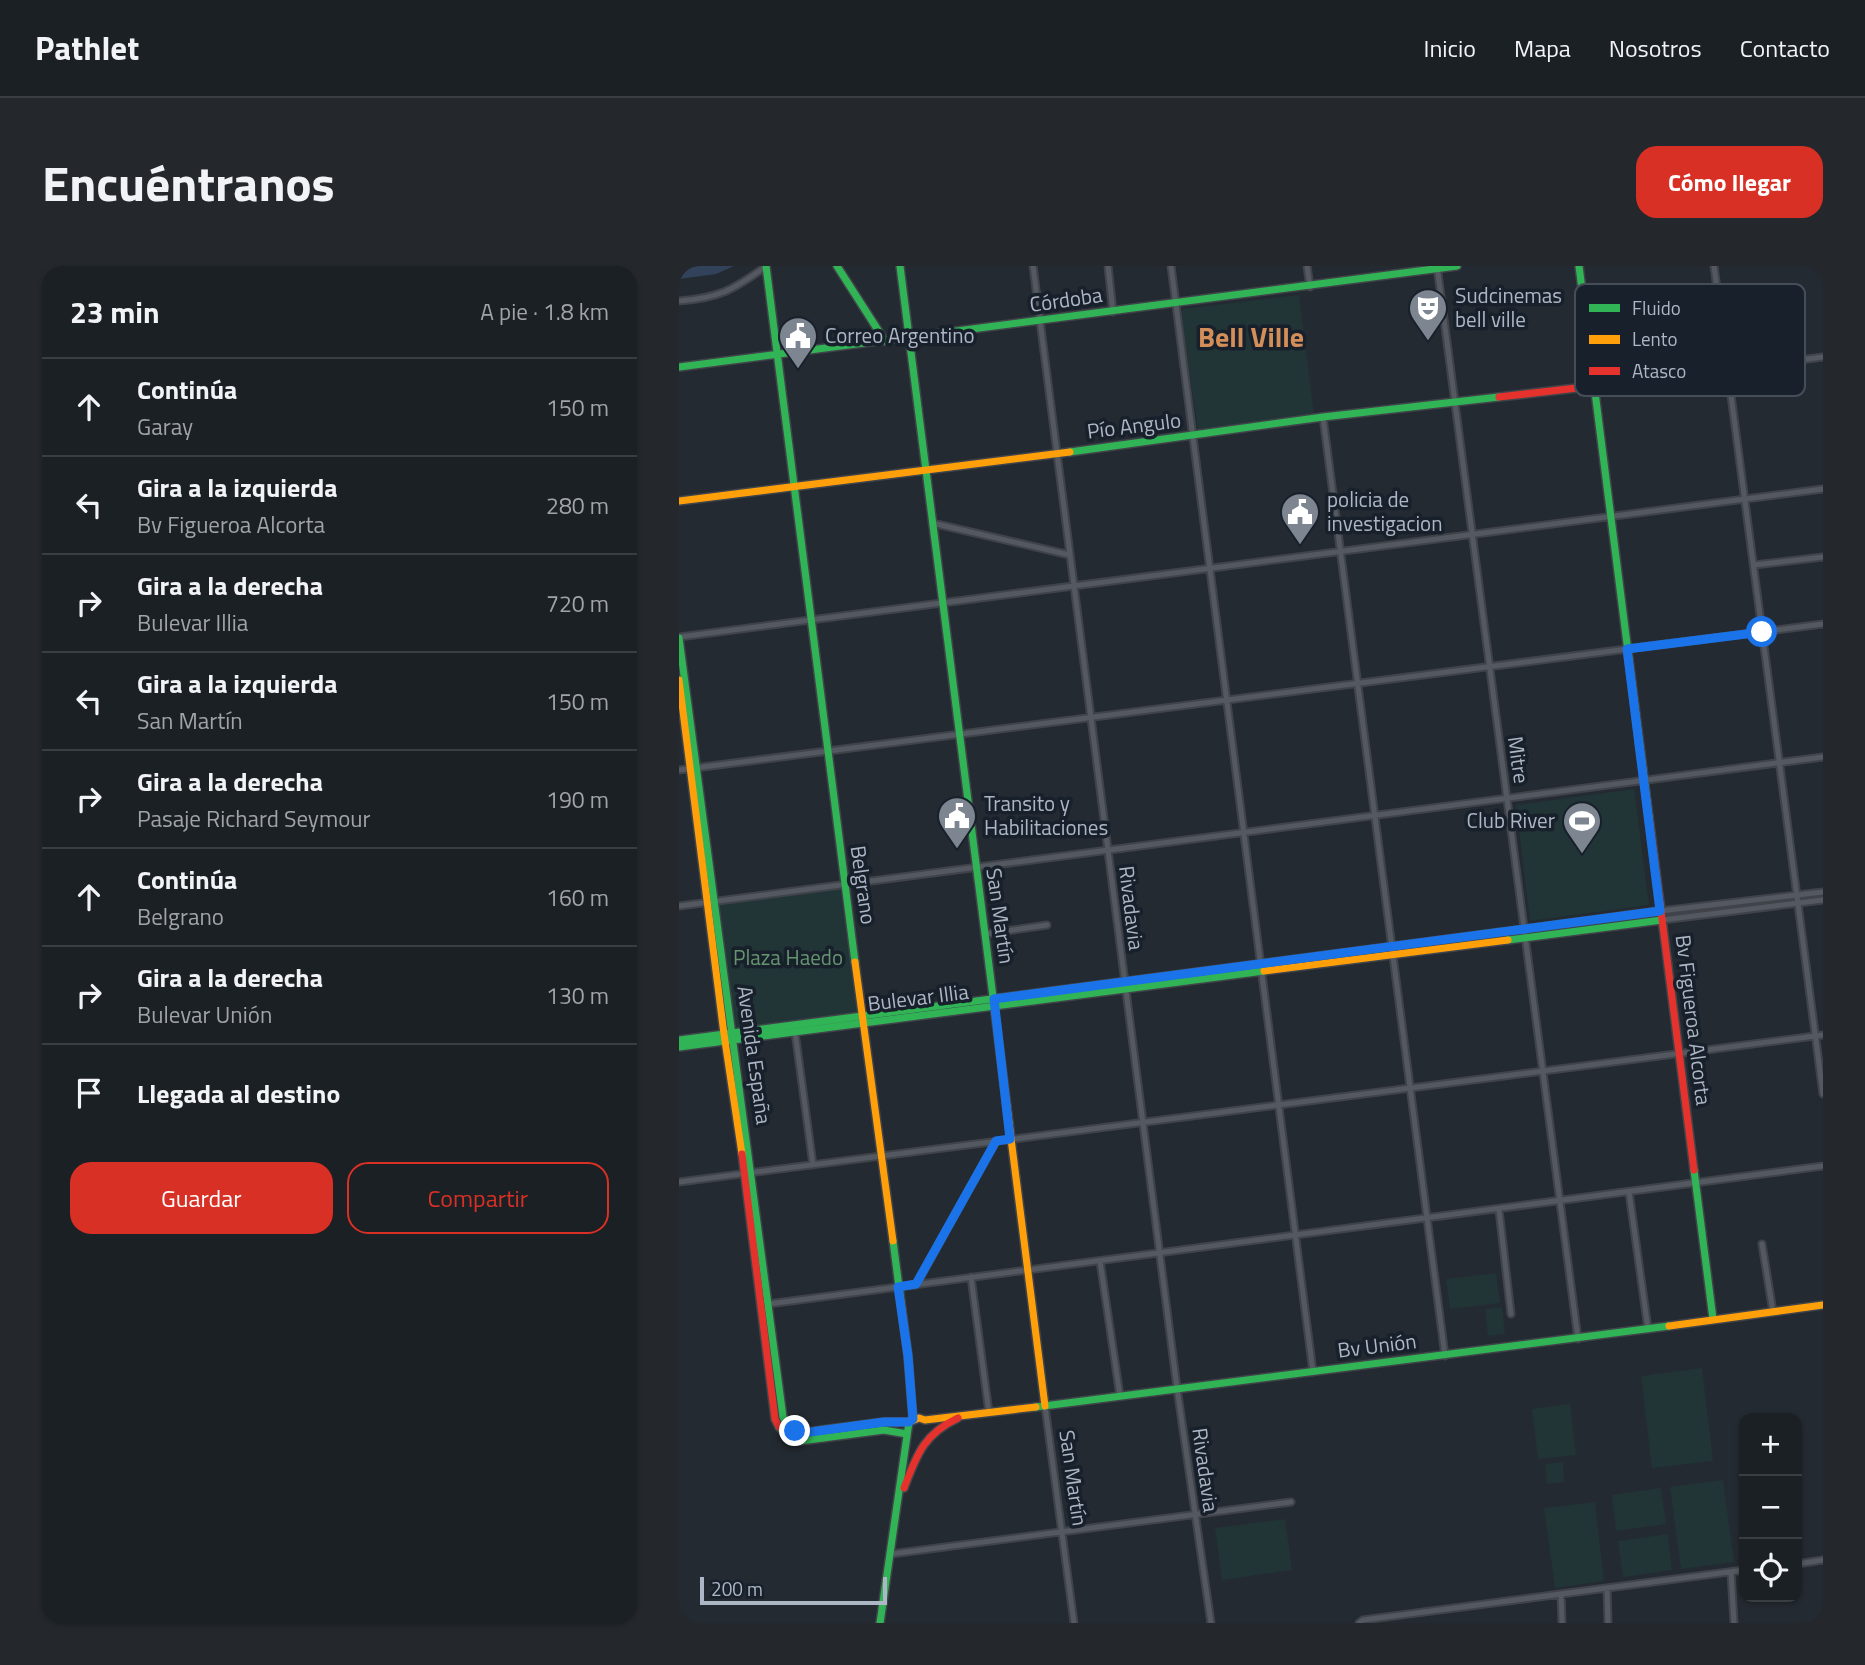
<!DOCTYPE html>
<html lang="es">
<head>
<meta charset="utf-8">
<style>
  :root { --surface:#1b2025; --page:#24282d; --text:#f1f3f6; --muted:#a0a3a7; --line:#393e42; --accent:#d93025 }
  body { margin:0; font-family:"Titillium Web",sans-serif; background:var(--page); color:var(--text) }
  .controls { position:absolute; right:21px; bottom:21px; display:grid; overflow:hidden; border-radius:14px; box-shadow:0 2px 5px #0004 }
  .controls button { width:63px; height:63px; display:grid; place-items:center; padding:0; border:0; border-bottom:2px solid var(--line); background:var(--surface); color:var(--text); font:35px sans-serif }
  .scale { position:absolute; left:21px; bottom:18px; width:187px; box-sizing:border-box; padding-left:7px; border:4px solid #adb6c4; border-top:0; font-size:19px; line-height:24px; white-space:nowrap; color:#adb6c4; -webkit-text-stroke:5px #18202b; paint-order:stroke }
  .stop { position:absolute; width:21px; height:21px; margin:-16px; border:5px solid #1a73e8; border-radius:50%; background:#fff }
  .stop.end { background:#1a73e8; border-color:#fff; box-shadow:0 2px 7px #0008 }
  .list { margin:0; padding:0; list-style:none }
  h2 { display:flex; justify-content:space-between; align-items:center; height:91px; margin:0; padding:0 28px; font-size:30px }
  h2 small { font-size:23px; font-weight:400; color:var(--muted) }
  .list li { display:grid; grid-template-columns:46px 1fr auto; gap:21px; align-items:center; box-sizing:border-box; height:98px; padding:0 28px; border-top:2px solid var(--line) }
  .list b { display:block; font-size:26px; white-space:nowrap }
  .list p { margin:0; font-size:23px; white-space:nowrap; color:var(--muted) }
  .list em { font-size:23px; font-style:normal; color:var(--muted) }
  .actions { display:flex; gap:14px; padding:21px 28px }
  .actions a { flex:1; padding:16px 0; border:2px solid var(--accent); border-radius:21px; text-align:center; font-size:24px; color:var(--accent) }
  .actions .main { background:var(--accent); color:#fff }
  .icon { flex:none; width:38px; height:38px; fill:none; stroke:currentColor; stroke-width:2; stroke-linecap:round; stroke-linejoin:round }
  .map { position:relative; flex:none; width:1144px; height:1357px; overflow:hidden; border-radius:21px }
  header { display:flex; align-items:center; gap:42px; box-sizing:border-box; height:98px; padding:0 35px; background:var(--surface); border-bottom:2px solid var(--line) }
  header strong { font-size:33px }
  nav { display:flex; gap:38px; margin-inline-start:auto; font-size:24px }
  .intro { display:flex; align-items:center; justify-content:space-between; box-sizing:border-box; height:168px; padding:0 42px }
  h1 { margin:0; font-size:49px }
  .button { padding:18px 32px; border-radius:21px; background:var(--accent); color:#fff; font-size:24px; font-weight:700 }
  main { display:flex; gap:42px; padding:0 42px }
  aside { flex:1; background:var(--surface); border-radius:21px; box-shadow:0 2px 5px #0004 }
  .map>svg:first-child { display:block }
  .green { fill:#213436 }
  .water { fill:#31425a }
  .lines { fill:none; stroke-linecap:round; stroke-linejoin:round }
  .street-casing { stroke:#40444a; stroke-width:9 }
  .fast-casing { stroke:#40444a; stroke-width:10 }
  .slow-casing { stroke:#40444a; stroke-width:10 }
  .jam-casing { stroke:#40444a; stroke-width:10 }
  .street { stroke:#545860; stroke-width:5 }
  .fast { stroke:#30b455; stroke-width:7 }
  .slow { stroke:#ff9f0a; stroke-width:7 }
  .jam { stroke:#e5322d; stroke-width:7 }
  .route { stroke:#1a73e8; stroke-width:9 }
  .labels { text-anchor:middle; stroke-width:7; stroke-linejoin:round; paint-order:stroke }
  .poi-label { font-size:21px; fill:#adb6c4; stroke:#18202b; text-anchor:start }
  .street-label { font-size:21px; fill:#adb6c4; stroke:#18202b }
  .park-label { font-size:21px; fill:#65946f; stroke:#18202b }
  .district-label { font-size:28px; font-weight:bold; fill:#d38e59; stroke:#18202b }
  .key { fill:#18202b; stroke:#454d59; stroke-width:2 }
  .key-label { font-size:19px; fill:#adb6c4 }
</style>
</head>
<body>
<header>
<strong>Pathlet</strong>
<nav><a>Inicio</a><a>Mapa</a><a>Nosotros</a><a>Contacto</a></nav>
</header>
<div class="intro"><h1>Encuéntranos</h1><a class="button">Cómo llegar</a></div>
<main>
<aside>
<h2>23 min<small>A pie · 1.8 km</small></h2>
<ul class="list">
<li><svg class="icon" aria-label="ahead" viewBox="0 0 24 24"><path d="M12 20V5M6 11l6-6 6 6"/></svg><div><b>Continúa</b><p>Garay</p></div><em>150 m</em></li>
<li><svg class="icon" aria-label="left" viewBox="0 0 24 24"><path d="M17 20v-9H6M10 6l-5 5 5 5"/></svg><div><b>Gira a la izquierda</b><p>Bv Figueroa Alcorta</p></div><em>280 m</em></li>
<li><svg class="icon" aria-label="right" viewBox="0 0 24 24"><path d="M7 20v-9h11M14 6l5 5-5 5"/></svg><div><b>Gira a la derecha</b><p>Bulevar Illia</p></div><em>720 m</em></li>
<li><svg class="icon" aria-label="left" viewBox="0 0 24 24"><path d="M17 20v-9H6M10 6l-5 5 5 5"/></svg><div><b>Gira a la izquierda</b><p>San Martín</p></div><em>150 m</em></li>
<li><svg class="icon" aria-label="right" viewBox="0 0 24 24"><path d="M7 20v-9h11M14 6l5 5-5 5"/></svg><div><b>Gira a la derecha</b><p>Pasaje Richard Seymour</p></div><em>190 m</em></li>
<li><svg class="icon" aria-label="ahead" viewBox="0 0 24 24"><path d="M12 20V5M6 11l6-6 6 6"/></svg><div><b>Continúa</b><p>Belgrano</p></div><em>160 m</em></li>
<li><svg class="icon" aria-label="right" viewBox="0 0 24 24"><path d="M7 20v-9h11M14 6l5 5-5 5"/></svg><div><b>Gira a la derecha</b><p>Bulevar Unión</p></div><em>130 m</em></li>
<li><svg class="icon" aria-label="arrive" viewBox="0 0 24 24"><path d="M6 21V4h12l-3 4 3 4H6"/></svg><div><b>Llegada al destino</b></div></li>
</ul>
<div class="actions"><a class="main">Guardar</a><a>Compartir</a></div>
</aside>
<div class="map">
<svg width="1144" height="1357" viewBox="0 0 1144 1357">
  <rect width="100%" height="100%" fill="#242a31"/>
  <path class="green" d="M620 29 635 148 519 164 502 47 504 43Z
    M955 523 970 639 851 655 837 539Z
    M161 621 179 748 56 765 39 637Z
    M817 1007 821 1037 771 1043 767 1013Z
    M823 1041 826 1068 809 1070 806 1043Z
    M1023 1102 1034 1195 973 1202 962 1110Z
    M891 1138 897 1189 859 1193 853 1143Z
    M884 1196 885 1216 868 1218 866 1198Z
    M1044 1214 1055 1296 1002 1303 991 1221Z
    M982 1222 987 1258 937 1265 933 1229Z
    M916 1236 925 1315 876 1322 865 1242Z
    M606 1253 613 1304 543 1314 536 1262Z
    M989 1268 993 1304 944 1311 939 1275Z"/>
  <path class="water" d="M0 0H55L37 8 0 13Z"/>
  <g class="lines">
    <defs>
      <path id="street" d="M354 0 498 1122 532 1357
        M429 0 434 46
        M492 0 634 1106
        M628 0 631 21
        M758 0 899 1073
        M1035 0 1144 828
        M0 35C40 32 54 24 86 1
        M915 120 1144 91
        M644 151 766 1090
        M253 257 391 289
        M1075 299 1144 291
        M0 371 1144 223
        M0 504 1144 358
        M0 640 1144 491
        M981 645 1144 626
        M983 654 1144 634
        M306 668 368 659
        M116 766 134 899
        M0 916 1144 769
        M950 926 969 1063
        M820 944 832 1048
        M1083 978 1094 1046
        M421 995 441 1130
        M292 1011 310 1147
        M237 1019 317 875
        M89 1038 1144 900
        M366 1140 395 1357
        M212 1288 612 1236
        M1118 1298 1144 1294
        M1052 1306 1055 1357
        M928 1322 929 1357
        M882 1328 883 1357
        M680 1357 684 1354 1065 1304"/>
      <path id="fast" d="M87 0 176 696
        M158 0 206 75
        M221 0 321 786
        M900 0 970 551
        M0 101 778 0
        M391 186 644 151 820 131
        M0 372 104 1151C111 1170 126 1167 143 1164
        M829 674 983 654
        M0 774 824 666
        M0 781 585 705
        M1015 904 1034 1053
        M214 975 229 1090 234 1153
        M357 1141 990 1060
        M100 1161 108 1170 121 1175 205 1164 228 1168
        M201 1357 230 1156"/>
      <path id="slow" d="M0 235 391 186
        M0 414 45 768 63 888
        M824 666 981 645
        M176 696 214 975
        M585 705 829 674
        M321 786 366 1140
        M990 1060 1144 1039
        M143 1164 205 1156H230L240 1152 246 1154 357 1141"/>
      <path id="jam" d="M820 131 915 120
        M970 551 1015 904
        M63 888 96 1153 100 1161
        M225 1222C238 1188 245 1168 279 1152"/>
    </defs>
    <use href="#street" class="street-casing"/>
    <use href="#fast" class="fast-casing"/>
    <use href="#slow" class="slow-casing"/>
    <use href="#jam" class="jam-casing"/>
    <use href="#street" class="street"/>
    <use href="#fast" class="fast"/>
    <use href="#slow" class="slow"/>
    <use href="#jam" class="jam"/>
  </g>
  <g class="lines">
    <path class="route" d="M116 1165 124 1167 205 1156H230L234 1153 229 1090 219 1021 237 1018 317 875 331 873 315 733 981 645 948 383 1083 366"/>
  </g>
  <defs>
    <symbol id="theatre-pin" viewBox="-11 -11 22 30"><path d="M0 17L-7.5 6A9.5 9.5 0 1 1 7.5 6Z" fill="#7d8591" stroke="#18202b"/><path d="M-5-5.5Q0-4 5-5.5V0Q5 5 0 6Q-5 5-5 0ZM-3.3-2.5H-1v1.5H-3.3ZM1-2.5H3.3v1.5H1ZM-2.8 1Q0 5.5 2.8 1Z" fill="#fff"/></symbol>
    <symbol id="civic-pin" viewBox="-11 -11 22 30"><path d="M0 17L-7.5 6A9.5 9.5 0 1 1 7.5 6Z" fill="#7d8591" stroke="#18202b"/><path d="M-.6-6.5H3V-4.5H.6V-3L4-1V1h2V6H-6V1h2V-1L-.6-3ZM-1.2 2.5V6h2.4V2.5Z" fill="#fff"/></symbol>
    <symbol id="stadium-pin" viewBox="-11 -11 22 30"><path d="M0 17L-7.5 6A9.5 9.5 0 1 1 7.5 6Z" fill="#7d8591" stroke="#18202b"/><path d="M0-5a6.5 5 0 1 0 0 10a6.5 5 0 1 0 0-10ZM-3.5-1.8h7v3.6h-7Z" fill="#fff"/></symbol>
  </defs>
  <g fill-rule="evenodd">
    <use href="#theatre-pin" x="727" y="20" width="44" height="60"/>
    <use href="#civic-pin" x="97" y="48" width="44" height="60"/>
    <use href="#civic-pin" x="599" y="224" width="44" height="60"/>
    <use href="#civic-pin" x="256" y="528" width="44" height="60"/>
    <use href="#stadium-pin" x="881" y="533" width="44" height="60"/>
  </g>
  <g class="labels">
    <g class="poi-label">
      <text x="776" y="37">Sudcinemas<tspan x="776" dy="24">bell ville</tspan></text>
      <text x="146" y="77">Correo Argentino</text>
      <text x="648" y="241">policia de<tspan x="648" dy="24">investigacion</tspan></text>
      <text x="305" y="545">Transito y<tspan x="305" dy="24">Habilitaciones</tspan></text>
      <text x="876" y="562" text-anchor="end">Club River</text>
    </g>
    <g class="street-label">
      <text transform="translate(387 34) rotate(-8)" y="7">Córdoba</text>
      <text transform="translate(455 160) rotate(-7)" y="7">Pío Angulo</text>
      <text transform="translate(839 494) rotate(82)" y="7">Mitre</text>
      <text transform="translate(184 619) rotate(82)" y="7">Belgrano</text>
      <text transform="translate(452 642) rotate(83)" y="7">Rivadavia</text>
      <text transform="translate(321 650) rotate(82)" y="7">San Martín</text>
      <text transform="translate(239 732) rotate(-7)" y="7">Bulevar Illia</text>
      <text transform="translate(1014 754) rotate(83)" y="7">Bv Figueroa Alcorta</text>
      <text transform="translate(75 789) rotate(82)" y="7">Avenida España</text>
      <text transform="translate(698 1080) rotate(-7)" y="7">Bv Unión</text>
      <text transform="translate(526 1204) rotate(82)" y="7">Rivadavia</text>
      <text transform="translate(394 1212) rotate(82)" y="7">San Martín</text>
    </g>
    <g class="park-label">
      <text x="109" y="699">Plaza Haedo</text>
    </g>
    <g class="district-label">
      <text x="572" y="81">Bell Ville</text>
    </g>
  </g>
  <rect x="896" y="18" width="230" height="112" rx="10" class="key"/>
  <rect x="910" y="38" width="31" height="8" fill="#30b455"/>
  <rect x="910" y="69" width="31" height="9" fill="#ff9f0a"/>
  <rect x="910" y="101" width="31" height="8" fill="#e5322d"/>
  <g class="key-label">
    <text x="953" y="49">Fluido</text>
    <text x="953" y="80">Lento</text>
    <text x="953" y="112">Atasco</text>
  </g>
</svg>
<div class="controls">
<button>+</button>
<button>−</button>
<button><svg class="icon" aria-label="locate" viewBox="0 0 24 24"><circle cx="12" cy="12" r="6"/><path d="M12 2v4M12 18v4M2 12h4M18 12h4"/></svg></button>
</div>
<div class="scale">200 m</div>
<div class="stop" style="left:1083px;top:366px"></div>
<div class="stop end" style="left:116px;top:1165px"></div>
</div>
</main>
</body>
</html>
